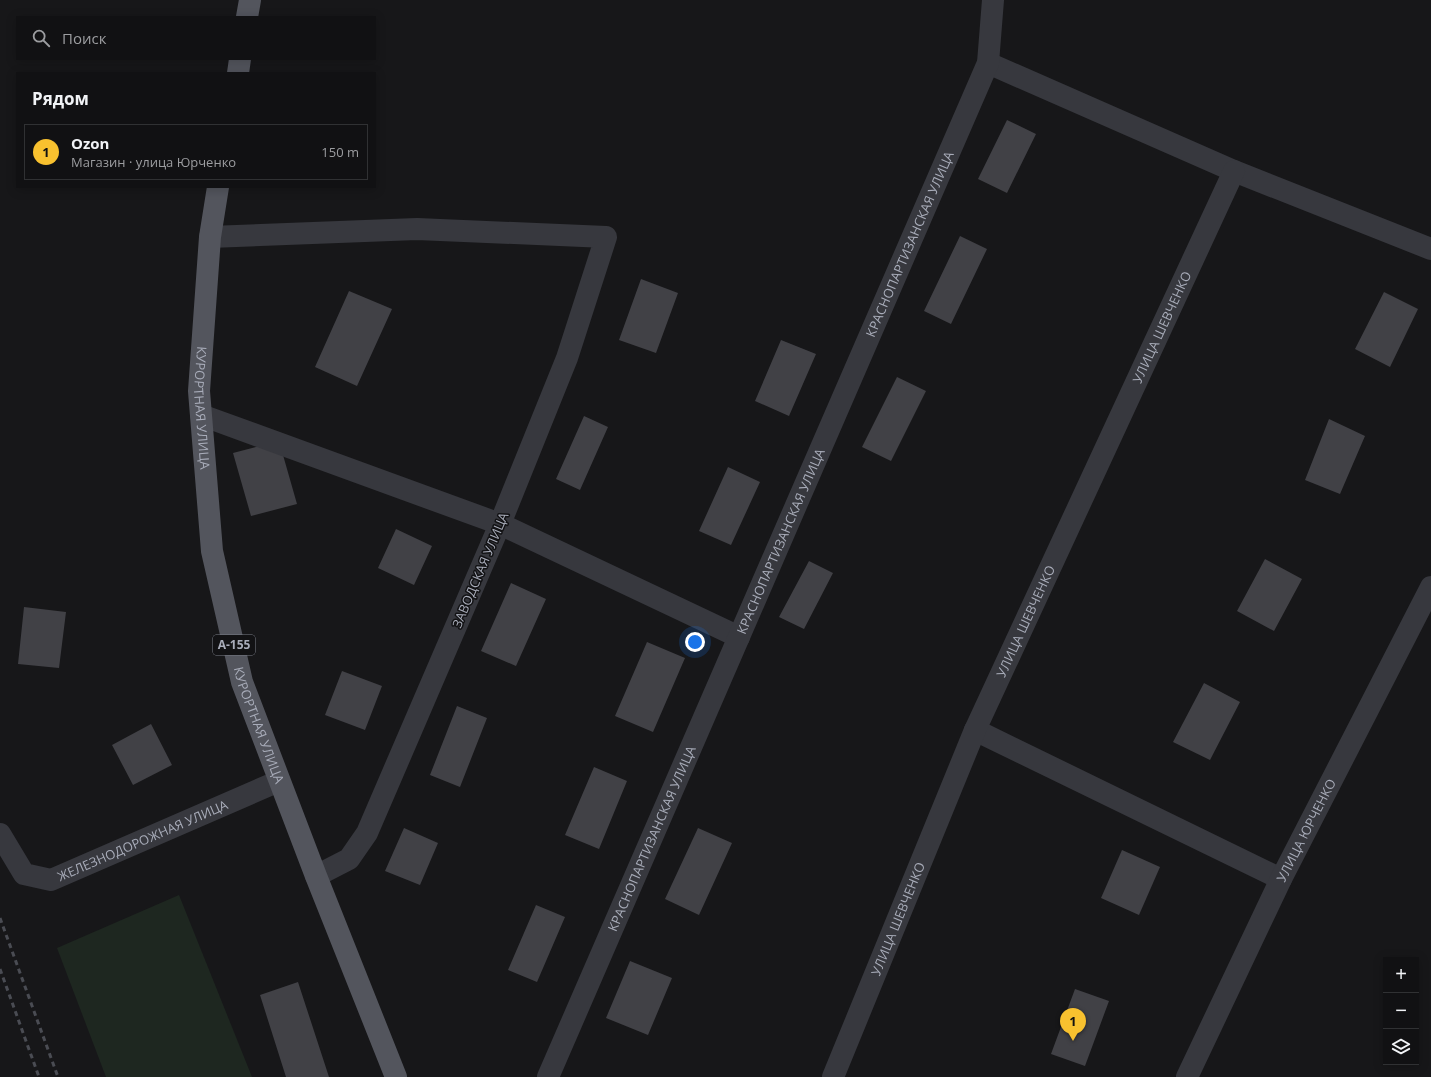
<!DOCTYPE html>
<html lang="ru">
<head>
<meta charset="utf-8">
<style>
  :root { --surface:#111113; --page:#1a1a1c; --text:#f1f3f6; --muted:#9c9da0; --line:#303133; --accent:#f8c12f }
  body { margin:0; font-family:"Open Sans",sans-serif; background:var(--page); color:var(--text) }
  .controls { position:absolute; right:12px; bottom:12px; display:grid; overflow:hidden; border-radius:0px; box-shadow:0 2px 10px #0003 }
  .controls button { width:36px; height:36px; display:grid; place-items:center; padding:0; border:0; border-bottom:1px solid var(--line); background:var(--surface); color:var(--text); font:20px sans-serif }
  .you { position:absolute; left:695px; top:642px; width:14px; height:14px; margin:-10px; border:3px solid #fff; border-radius:50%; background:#1a73e8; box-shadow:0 0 0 6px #1a73e833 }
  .badge { display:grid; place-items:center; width:26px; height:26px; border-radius:50%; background:var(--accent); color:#111; font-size:13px; font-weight:700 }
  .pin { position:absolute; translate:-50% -33px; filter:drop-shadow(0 1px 2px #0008) }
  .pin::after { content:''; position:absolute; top:21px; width:14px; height:12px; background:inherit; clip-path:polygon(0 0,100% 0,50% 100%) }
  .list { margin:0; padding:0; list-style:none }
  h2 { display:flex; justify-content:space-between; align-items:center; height:52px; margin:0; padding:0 16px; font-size:17px }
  h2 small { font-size:13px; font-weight:400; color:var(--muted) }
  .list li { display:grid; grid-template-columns:26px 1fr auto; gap:12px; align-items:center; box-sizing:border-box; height:56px; margin:0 8px 8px; padding:0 8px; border:1px solid var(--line); border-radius:0px }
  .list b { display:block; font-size:15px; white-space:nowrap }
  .list p { margin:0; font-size:13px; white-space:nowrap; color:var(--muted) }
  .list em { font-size:13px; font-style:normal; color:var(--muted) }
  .icon { flex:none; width:22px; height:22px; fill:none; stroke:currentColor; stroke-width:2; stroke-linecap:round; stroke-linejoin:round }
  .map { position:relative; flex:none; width:1431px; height:1077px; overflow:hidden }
  .search { position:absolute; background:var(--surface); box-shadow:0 2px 10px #0003; left:16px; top:16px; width:360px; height:44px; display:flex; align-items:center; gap:10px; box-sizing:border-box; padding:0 14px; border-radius:0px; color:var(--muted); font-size:15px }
  .panel { position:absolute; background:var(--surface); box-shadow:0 2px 10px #0003; left:16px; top:72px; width:360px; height:116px; border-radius:0px }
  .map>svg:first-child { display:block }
  .green { fill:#1e2720 }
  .building { fill:#414146 }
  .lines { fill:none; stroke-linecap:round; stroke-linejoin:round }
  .street { stroke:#37383e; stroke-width:22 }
  .primary { stroke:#53555d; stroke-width:22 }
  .rail { stroke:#4a4c53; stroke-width:3; stroke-dasharray:5 4; stroke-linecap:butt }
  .labels { text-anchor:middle; stroke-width:3; stroke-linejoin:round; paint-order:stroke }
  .shield { fill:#121214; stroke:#7b7e88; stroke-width:1 }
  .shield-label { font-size:12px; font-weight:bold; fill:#a8acb9 }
  .street-label { font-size:13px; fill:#a8acb9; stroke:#121214 }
</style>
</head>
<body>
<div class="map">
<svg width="1431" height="1077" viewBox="0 0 1431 1077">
  <rect width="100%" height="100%" fill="#171719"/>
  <path class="green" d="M179 895 252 1077H106L57 948Z"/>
  <path class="building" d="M1007 120 1036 134 1007 193 978 179Z
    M960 236 987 249 951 324 924 311Z
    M641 279 678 293 656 353 619 340Z
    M349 291 392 309 357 386 315 367Z
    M1384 292 1418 309 1390 367 1355 349Z
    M781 340 816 354 789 416 755 401Z
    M897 377 926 391 891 461 862 447Z
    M584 416 608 427 580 490 556 479Z
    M1329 419 1365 436 1340 494 1305 480Z
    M279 441 297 504 251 516 233 453Z
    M728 467 760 482 731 545 699 531Z
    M396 529 432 546 414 585 378 568Z
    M1265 559 1302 579 1274 631 1237 611Z
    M809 561 833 573 804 629 779 617Z
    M511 583 546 599 516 666 481 651Z
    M24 607 66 612 59 668 18 664Z
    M647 642 685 658 653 732 615 716Z
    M342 671 382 686 365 730 325 715Z
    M1204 683 1240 702 1210 760 1173 742Z
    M457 706 487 718 460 787 430 775Z
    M151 724 172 765 133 785 112 745Z
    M594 767 627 781 599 849 565 835Z
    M404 828 438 843 420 885 385 871Z
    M698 828 732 843 699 915 665 899Z
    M1122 850 1160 867 1139 915 1101 898Z
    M536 905 565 917 537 982 508 970Z
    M630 961 672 978 648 1035 606 1018Z
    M298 982 329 1077H286L260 995Z
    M1075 989 1109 1001 1085 1066 1051 1054Z"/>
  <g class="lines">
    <g class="street">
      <path d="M988 63 1234 171 1431 249"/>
      <path d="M210 237 417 229 606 237 567 358 500 524 367 833 349 859 316 876"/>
      <path d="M201 415 500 524 739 637"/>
      <path d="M975 730 1281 879"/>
      <path id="s1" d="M0 834 24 874 51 880 279 781"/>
      <path id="s2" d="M548 1077 988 63 993 0"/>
      <path id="s3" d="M833 1077 975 730 1234 171"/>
      <path id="s4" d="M1187 1077 1281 879 1431 587"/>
    </g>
    <g class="primary">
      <path d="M247 17 250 0"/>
      <path d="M238 73 240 59"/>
      <path id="s5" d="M218 187 210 237 199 391 212 551 242 682 316 876 396 1077"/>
    </g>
    <path class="rail" d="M0 918 58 1077
      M0 969 39 1077"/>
  </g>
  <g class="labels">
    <rect class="shield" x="213" y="635" width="42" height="20" rx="3"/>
    <g class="shield-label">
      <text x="234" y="649">А-155</text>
    </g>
    <g class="street-label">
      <text dy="5" stroke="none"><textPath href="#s2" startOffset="908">КРАСНОПАРТИЗАНСКАЯ УЛИЦА</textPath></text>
      <text dy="5" stroke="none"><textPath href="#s3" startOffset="819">УЛИЦА ШЕВЧЕНКО</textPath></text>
      <text dy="5" stroke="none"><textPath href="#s5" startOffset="222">КУРОРТНАЯ УЛИЦА</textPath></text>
      <text dy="5" stroke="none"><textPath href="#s2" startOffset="584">КРАСНОПАРТИЗАНСКАЯ УЛИЦА</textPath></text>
      <text transform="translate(480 570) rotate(-67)" y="5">ЗАВОДСКАЯ УЛИЦА</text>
      <text dy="5" stroke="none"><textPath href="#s3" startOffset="495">УЛИЦА ШЕВЧЕНКО</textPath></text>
      <text dy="5" stroke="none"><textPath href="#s5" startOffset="546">КУРОРТНАЯ УЛИЦА</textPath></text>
      <text dy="5" stroke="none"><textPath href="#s4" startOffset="274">УЛИЦА ЮРЧЕНКО</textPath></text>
      <text dy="5" stroke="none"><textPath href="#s2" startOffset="260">КРАСНОПАРТИЗАНСКАЯ УЛИЦА</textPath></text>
      <text dy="5" stroke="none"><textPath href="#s1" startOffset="174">ЖЕЛЕЗНОДОРОЖНАЯ УЛИЦА</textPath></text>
      <text dy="5" stroke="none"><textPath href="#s3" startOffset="171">УЛИЦА ШЕВЧЕНКО</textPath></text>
    </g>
  </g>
</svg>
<div class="controls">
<button>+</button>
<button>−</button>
<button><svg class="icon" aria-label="layers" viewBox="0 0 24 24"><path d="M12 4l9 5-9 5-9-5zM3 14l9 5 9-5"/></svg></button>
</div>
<div class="you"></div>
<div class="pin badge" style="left:1073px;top:1041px">1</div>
<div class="search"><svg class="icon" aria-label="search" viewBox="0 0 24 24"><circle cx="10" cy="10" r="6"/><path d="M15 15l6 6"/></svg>Поиск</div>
<section class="panel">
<h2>Рядом<small></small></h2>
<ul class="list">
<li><span class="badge">1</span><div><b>Ozon</b><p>Магазин · улица Юрченко</p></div><em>150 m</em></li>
</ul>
</section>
</div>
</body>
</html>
